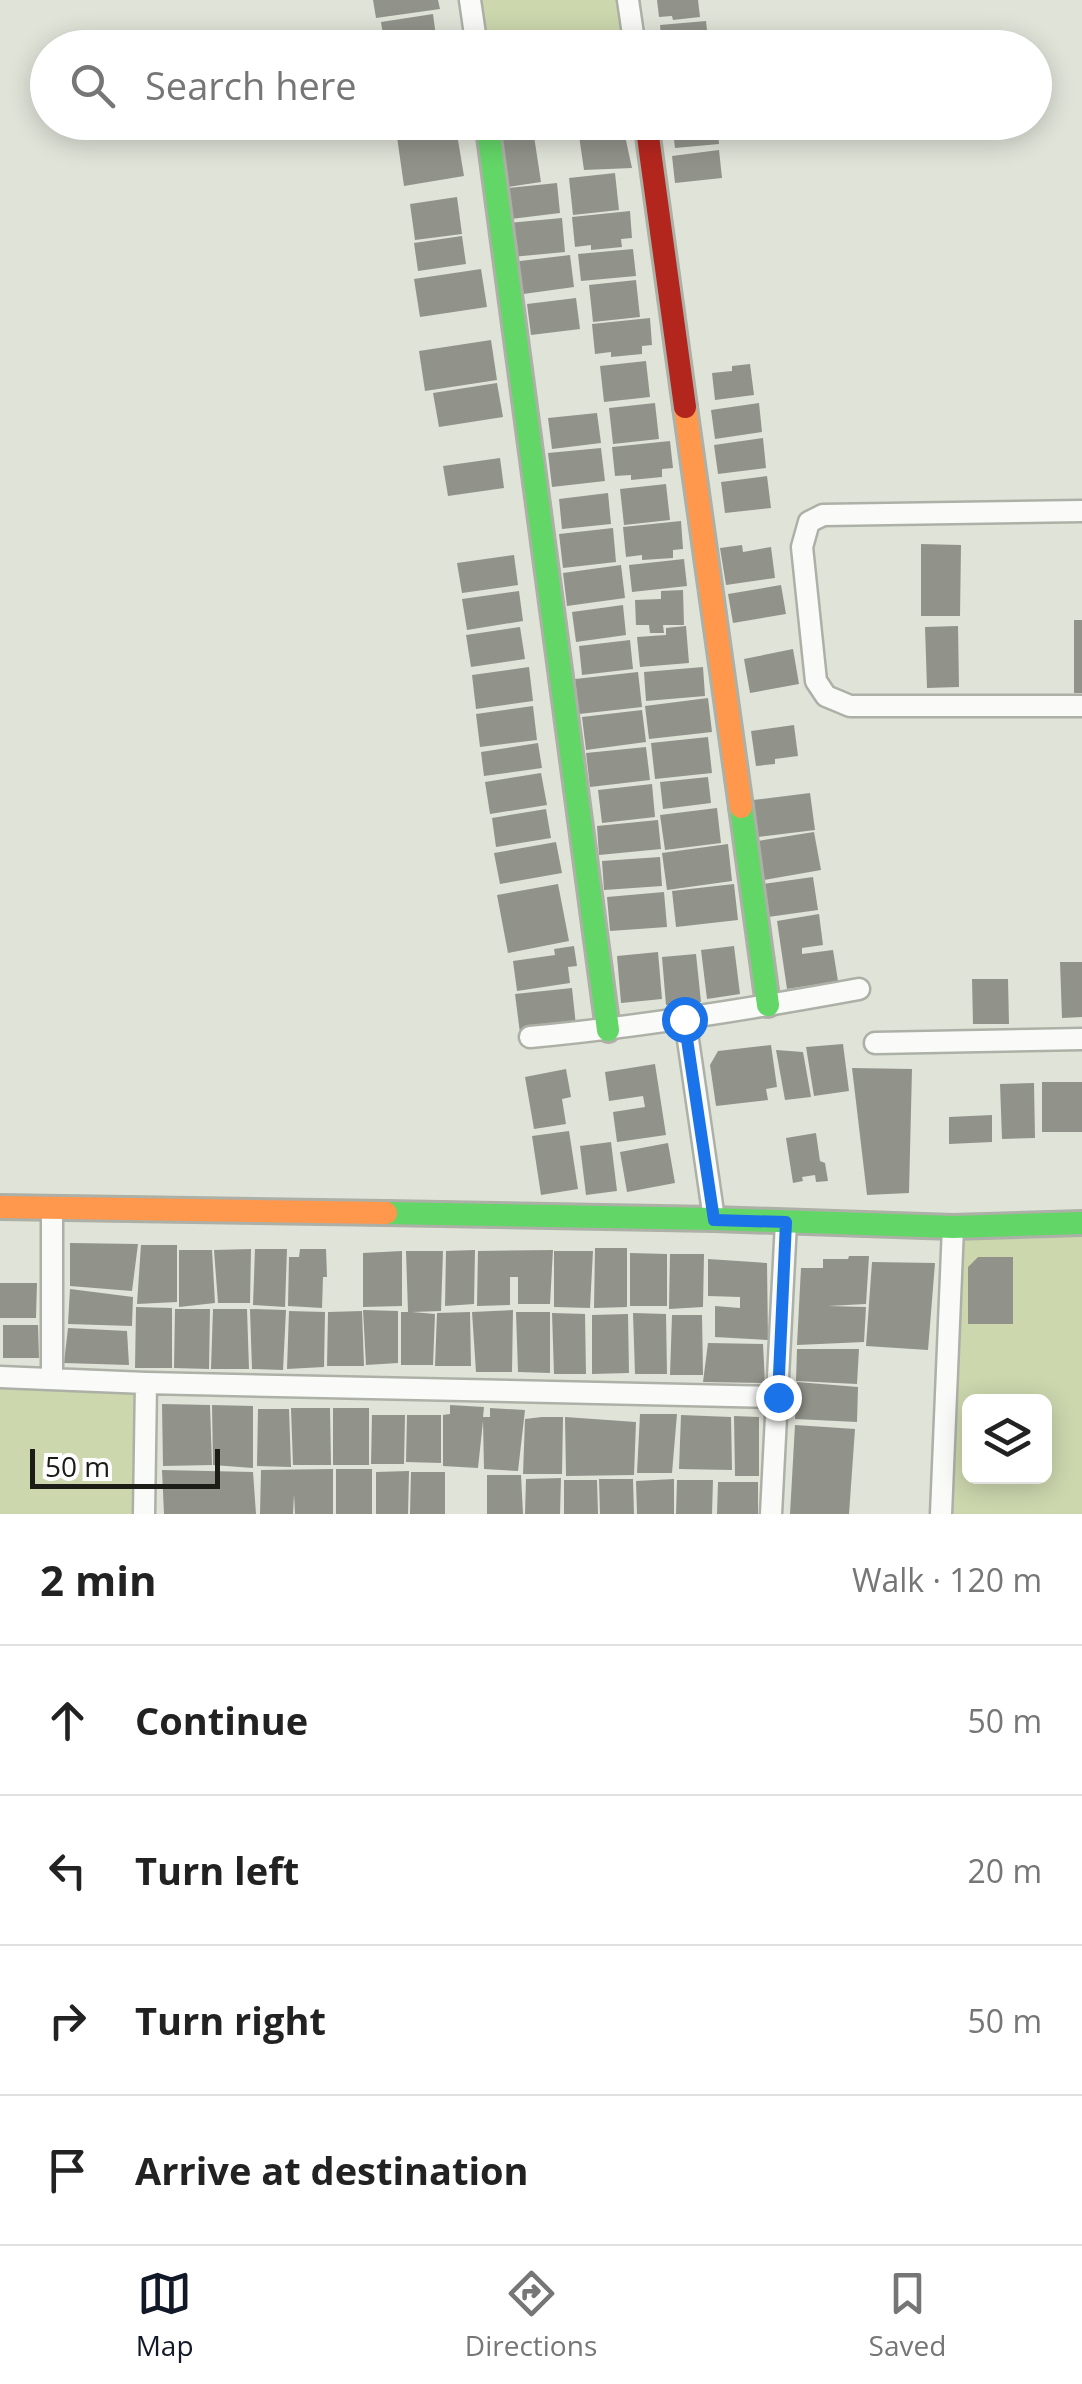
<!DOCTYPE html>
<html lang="en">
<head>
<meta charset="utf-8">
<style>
  :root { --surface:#fff; --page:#f6f6f6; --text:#222; --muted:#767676; --line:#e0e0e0; --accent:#111827 }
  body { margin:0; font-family:"Open Sans",sans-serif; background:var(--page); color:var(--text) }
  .controls { position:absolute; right:30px; bottom:30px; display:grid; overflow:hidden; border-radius:15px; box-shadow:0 5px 25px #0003 }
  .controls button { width:90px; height:90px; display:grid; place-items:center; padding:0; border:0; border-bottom:2px solid var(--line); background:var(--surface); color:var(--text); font:50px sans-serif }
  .scale { position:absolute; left:30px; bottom:25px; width:190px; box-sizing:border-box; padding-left:10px; border:5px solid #1b1d16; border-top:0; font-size:28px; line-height:35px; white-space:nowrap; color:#1b1d16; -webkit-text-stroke:8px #fff; paint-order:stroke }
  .stop { position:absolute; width:30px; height:30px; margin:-22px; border:8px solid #1a73e8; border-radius:50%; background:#fff }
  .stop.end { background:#1a73e8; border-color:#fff; box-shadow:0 2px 10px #0008 }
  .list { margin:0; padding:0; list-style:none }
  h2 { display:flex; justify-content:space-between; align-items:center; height:130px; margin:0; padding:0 40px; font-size:42px }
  h2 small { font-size:32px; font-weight:400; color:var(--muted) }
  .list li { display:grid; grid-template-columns:65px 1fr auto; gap:30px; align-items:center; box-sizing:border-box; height:150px; padding:0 40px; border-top:2px solid var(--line) }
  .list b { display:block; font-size:38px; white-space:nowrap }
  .list em { font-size:32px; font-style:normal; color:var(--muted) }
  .icon { flex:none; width:55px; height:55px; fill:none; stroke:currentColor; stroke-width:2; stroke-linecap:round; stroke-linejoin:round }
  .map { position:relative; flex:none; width:1082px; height:1514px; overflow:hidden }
  .search { position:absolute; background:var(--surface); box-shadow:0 5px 25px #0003; left:30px; right:30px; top:30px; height:110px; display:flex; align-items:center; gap:25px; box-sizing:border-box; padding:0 35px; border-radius:55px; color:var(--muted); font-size:38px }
  .sheet { height:730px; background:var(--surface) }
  nav { display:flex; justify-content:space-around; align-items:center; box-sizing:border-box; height:140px; border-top:2px solid var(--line); background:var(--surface); font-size:28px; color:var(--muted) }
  nav a { display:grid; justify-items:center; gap:5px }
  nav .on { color:var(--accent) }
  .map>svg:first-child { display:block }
  .green { fill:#ccd7ae; fill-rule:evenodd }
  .building { fill:#91938b }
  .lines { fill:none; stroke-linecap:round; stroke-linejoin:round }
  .street-casing { stroke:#adb0a6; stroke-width:25 }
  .fast-casing { stroke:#adb0a6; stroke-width:28 }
  .slow-casing { stroke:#adb0a6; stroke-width:28 }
  .jam-casing { stroke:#adb0a6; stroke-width:28 }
  .street { stroke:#fafbf9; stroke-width:20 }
  .fast { stroke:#63d668; stroke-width:22 }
  .slow { stroke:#ff974d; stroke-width:22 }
  .jam { stroke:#b3261e; stroke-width:22 }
  .route { stroke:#1a73e8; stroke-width:12 }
</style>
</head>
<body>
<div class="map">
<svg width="1082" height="1514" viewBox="0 0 1082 1514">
  <rect width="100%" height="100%" fill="#e0e3d8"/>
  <path class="green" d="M470 0H628L635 47H477Z
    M1082 1223V1514H939L953 1227ZM970 1402H1044V1476H970Z
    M0 1377 146 1383 144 1514H0Z"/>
  <path class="building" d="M373 0H438L440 9 376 18Z
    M657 0H698L700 17 673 20 672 16 659 17Z
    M433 14 437 44 417 48H385L381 22Z
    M706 21 709 48H662L660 25Z
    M506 122 532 123 541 182 502 188 500 124Z
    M577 122H622L632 168 584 170Z
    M672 122H717L719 144 675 148Z
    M456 128 464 176 404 186 397 137Z
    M719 150 722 178 675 183 672 156Z
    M615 173 619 210 573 215 569 178Z
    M557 183 560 213 511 219 508 188Z
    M457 197 462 234 415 240 410 204Z
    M630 211 632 238 621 239 622 247 591 250V245L575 247 572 217Z
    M562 218 565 252 512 257 508 223Z
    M462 236 466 264 418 271 414 243Z
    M633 249 636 276 581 281 578 254Z
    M570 255 574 287 516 295 512 262Z
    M481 269 487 307 420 317 414 279Z
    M636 280 640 317 593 322 589 285Z
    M576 298 580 329 531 335 527 304Z
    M650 318 652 345 642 346V354L611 357V352L595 354 592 324Z
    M491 340 497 380 425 391 419 351Z
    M646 361 650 397 604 402 600 366Z
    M750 364 754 395 715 400 712 373 732 371V366Z
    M497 383 503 417 439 427 433 393Z
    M655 403 659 439 613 444 609 408Z
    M759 403 762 432 715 439 711 410Z
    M597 413 601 443 552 449 548 418Z
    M763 438 766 468 718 474 714 445Z
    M670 441 673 468 662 469V477L631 480V475L615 476 612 447Z
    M601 448 605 481 552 487 548 453Z
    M500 458 504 488 448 496 443 466Z
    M767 476 771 508 725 513 721 482Z
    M666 484 670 520 624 525 620 489Z
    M608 493 611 524 562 529 559 499Z
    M681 521 683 549 673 550V558L642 560V555L626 557 623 527Z
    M613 528 616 562 563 568 559 534Z
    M921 544 961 545 960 616H921Z
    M742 545 743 552 771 547 775 578 726 585 720 548Z
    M514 555 518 585 462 593 457 563Z
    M684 559 687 586 632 592 629 565Z
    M621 565 625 598 567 606 563 573Z
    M781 585 786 614 733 623 728 594Z
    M683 590 684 625H663L664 633H650L649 625H636L635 600 661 599V591Z
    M519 591 523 621 467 630 462 599Z
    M623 605 626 635 576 642 572 612Z
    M1074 620H1082V693H1074Z
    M686 626 689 663 640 667 637 637 666 635V628Z
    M958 626 959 687 927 688 925 627Z
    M520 627 525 659 471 667 466 635Z
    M630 640 633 669 582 675 579 646Z
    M793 649 799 684 750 693 744 659Z
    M529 667 533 701 476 709 472 675Z
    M703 667 705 696 646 701 644 672Z
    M638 672 642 707 579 714 575 679Z
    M708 698 712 732 649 739 645 706Z
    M533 706 537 740 480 747 476 714Z
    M642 710 646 742 586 750 582 717Z
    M794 725 798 756 775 759V764L756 766 751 731Z
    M708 737 712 773 655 779 651 743Z
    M538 743 542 768 484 776 481 752Z
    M646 747 650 780 590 787 586 753Z
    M541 773 547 805 490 814 485 782Z
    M708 777 711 803 663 809 660 782Z
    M652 784 655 817 602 823 598 790Z
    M810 793 815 830 758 837 753 800Z
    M717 808 721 843 665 850 660 815Z
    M546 809 551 838 496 847 492 818Z
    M658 820 661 849 599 855 597 826Z
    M814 832 821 870 764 880 757 841Z
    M556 842 562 873 500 884 494 853Z
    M728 844 732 881 667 890 662 853Z
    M660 857 662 886 604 890 602 861Z
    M813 877 818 910 768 917 763 884Z
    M558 884 569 941 508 953 497 895Z
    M734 884 738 920 676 927 672 891Z
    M664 892 667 927 610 931 607 897Z
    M819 914 823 945 802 948V954L833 950 838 981 787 989 777 921Z
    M574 946 577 966 568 967 570 983 517 991 513 961 555 955 554 949Z
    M734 946 740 994 707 999 701 950Z
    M658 952 662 999 621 1003 617 956Z
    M696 954 701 1002 666 1005 662 957Z
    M1060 962H1082V1017L1062 1018Z
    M972 979H1008L1009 1024H973Z
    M572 988 576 1026 520 1033 515 994Z
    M843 1044 849 1091 814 1096 806 1047Z
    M771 1045 777 1087 766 1089 768 1100 716 1106 710 1065 718 1051Z
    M776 1050 803 1052 811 1097 785 1100Z
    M655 1064 666 1135 617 1142 613 1112 645 1107 643 1096 609 1101 605 1072Z
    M852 1068 912 1069 909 1193 867 1195Z
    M566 1069 571 1097 562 1099 566 1124 534 1129 525 1077Z
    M1042 1082H1082V1132H1042Z
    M1034 1083 1035 1138 1002 1139 1000 1084Z
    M992 1115V1142L949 1144V1117Z
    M569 1131 578 1189 541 1195 532 1136Z
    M816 1133 820 1161 825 1163 828 1181 816 1182 815 1175 802 1177 803 1181 793 1183 786 1138Z
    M611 1142 617 1191 586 1195 580 1146Z
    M668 1143 675 1183 627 1192 620 1152Z
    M70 1243 138 1244 132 1291 70 1286Z
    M141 1245H177V1302L137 1304Z
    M595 1248H627V1307L594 1308Z
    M251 1249 250 1303H218L214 1250Z
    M255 1249H287L285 1307 253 1305Z
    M300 1249H326L327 1277H323L322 1308 288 1306 289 1257H299Z
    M179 1250H212L215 1303 179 1307Z
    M475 1250 474 1304 445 1306 446 1251Z
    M553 1250 550 1304H518V1277H510V1305L477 1306 478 1251Z
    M402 1251V1306L363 1307V1253Z
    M406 1251H443L441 1311 412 1312 435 1314 433 1365H401V1312H408Z
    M554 1251H593L590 1308 554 1307Z
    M630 1253 667 1254V1306H630Z
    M670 1254H704L703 1307 669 1309Z
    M849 1256H869L866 1304 828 1306 866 1307 864 1342 797 1345 801 1268H823V1259H848Z
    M978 1257H1013V1324H968V1267Z
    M708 1259 767 1263 768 1340 715 1337V1306L740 1308V1297L708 1296Z
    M872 1262 935 1263 928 1350 866 1346Z
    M0 1283H37L36 1318H0Z
    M70 1289 133 1297 132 1326 68 1324Z
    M136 1307 172 1308V1368H135Z
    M175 1309H210L209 1369 174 1368Z
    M213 1309H247L249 1369H211Z
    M250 1309 286 1310 283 1370 252 1369Z
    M363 1310 398 1311V1363L366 1365Z
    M513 1310 512 1372H476L472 1312Z
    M289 1311 325 1312 324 1367 287 1369Z
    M362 1311 364 1366H327L328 1312Z
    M470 1312 471 1366H435L437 1313Z
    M516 1312H550V1373L518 1372Z
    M552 1313 585 1314 586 1374H554Z
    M633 1313 666 1314 667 1374H635Z
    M628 1314 629 1373 592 1374V1315Z
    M672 1315H702L703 1375H670Z
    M3 1325H38L39 1358H3Z
    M68 1328 127 1331 129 1365 64 1363Z
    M708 1343 763 1344 765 1383 703 1382Z
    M797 1349H859L857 1384 796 1381Z
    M797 1382 858 1387 857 1422 795 1419Z
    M162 1404 210 1405 212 1465 163 1466Z
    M212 1405 253 1406V1468L213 1465Z
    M450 1405 484 1407 483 1417H490V1408L525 1410 518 1471 484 1469 483 1421 478 1468 443 1466V1415L450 1414Z
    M291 1408H330L331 1465H293Z
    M333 1408H369V1465H333Z
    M258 1409H289L291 1467 257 1466Z
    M640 1414H677L672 1473H637Z
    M372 1415H405L404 1464H371Z
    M407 1415H441V1463L406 1462Z
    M681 1415 731 1417 732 1470 679 1469Z
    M734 1416 759 1417V1476H735Z
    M542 1417H563L562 1474H523L525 1419Z
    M565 1417 636 1422 634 1475 566 1476Z
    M795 1425 855 1429 849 1514H790Z
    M333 1469V1514H295L294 1494 293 1514H260L261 1470Z
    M336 1469H372V1514H336Z
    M162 1470 253 1472 256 1514H164Z
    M409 1471 408 1514H376V1472Z
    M411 1472H445V1514H410Z
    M487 1475H521L523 1514H487Z
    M561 1478 560 1514H525L526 1479Z
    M599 1479H633L634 1514H600Z
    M674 1479V1514H637L636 1481Z
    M564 1480H597L598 1514H564Z
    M677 1480H713L712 1514H676Z
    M718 1482H758V1514H717Z"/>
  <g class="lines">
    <defs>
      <path id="street" d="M470 0 477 48
        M628 0 635 48
        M1082 511 823 515 809 522 802 547 816 681 826 696 850 706H1082
        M685 1019 714 1219
        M530 1037C641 1027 750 1009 859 989
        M875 1043 1082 1039
        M0 1377 146 1383 777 1397
        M52 1378V1208
        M144 1514 146 1383
        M771 1514 786 1222
        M941 1514 953 1227"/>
      <path id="fast" d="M487 122 608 1030
        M741 807 768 1005
        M386 1213 714 1219 953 1227 1082 1223"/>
      <path id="slow" d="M685 407 741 807
        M0 1207 386 1213"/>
      <path id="jam" d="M646 122 685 407"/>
    </defs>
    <use href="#street" class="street-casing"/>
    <use href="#fast" class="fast-casing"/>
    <use href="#slow" class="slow-casing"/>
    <use href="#jam" class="jam-casing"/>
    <use href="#street" class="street"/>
    <use href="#fast" class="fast"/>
    <use href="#slow" class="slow"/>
    <use href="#jam" class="jam"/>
  </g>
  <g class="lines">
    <path class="route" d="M684 1019 714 1220 786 1222 778 1397"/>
  </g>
</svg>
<div class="controls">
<button><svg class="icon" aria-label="layers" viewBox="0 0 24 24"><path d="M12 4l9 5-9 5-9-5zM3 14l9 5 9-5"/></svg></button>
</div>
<div class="scale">50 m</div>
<div class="stop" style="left:684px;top:1019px"></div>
<div class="stop end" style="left:778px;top:1397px"></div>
<div class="search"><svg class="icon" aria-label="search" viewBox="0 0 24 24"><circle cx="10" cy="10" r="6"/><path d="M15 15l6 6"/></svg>Search here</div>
</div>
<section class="sheet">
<h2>2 min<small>Walk · 120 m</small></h2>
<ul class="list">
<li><svg class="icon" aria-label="ahead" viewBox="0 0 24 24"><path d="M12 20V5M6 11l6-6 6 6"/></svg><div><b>Continue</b></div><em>50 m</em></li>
<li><svg class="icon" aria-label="left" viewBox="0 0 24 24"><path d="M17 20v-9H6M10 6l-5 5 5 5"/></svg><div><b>Turn left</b></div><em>20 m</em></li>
<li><svg class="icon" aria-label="right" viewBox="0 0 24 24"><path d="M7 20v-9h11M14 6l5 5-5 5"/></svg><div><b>Turn right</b></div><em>50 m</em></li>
<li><svg class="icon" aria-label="arrive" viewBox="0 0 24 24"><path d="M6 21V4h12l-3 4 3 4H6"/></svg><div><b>Arrive at destination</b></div></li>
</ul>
</section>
<nav>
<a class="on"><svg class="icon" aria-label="map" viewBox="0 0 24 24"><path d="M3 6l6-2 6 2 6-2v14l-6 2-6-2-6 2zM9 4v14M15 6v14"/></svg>Map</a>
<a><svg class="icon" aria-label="directions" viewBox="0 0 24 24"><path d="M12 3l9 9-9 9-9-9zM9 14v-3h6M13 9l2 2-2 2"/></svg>Directions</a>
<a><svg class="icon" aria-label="saved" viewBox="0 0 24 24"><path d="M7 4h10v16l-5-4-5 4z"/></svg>Saved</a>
</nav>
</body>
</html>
